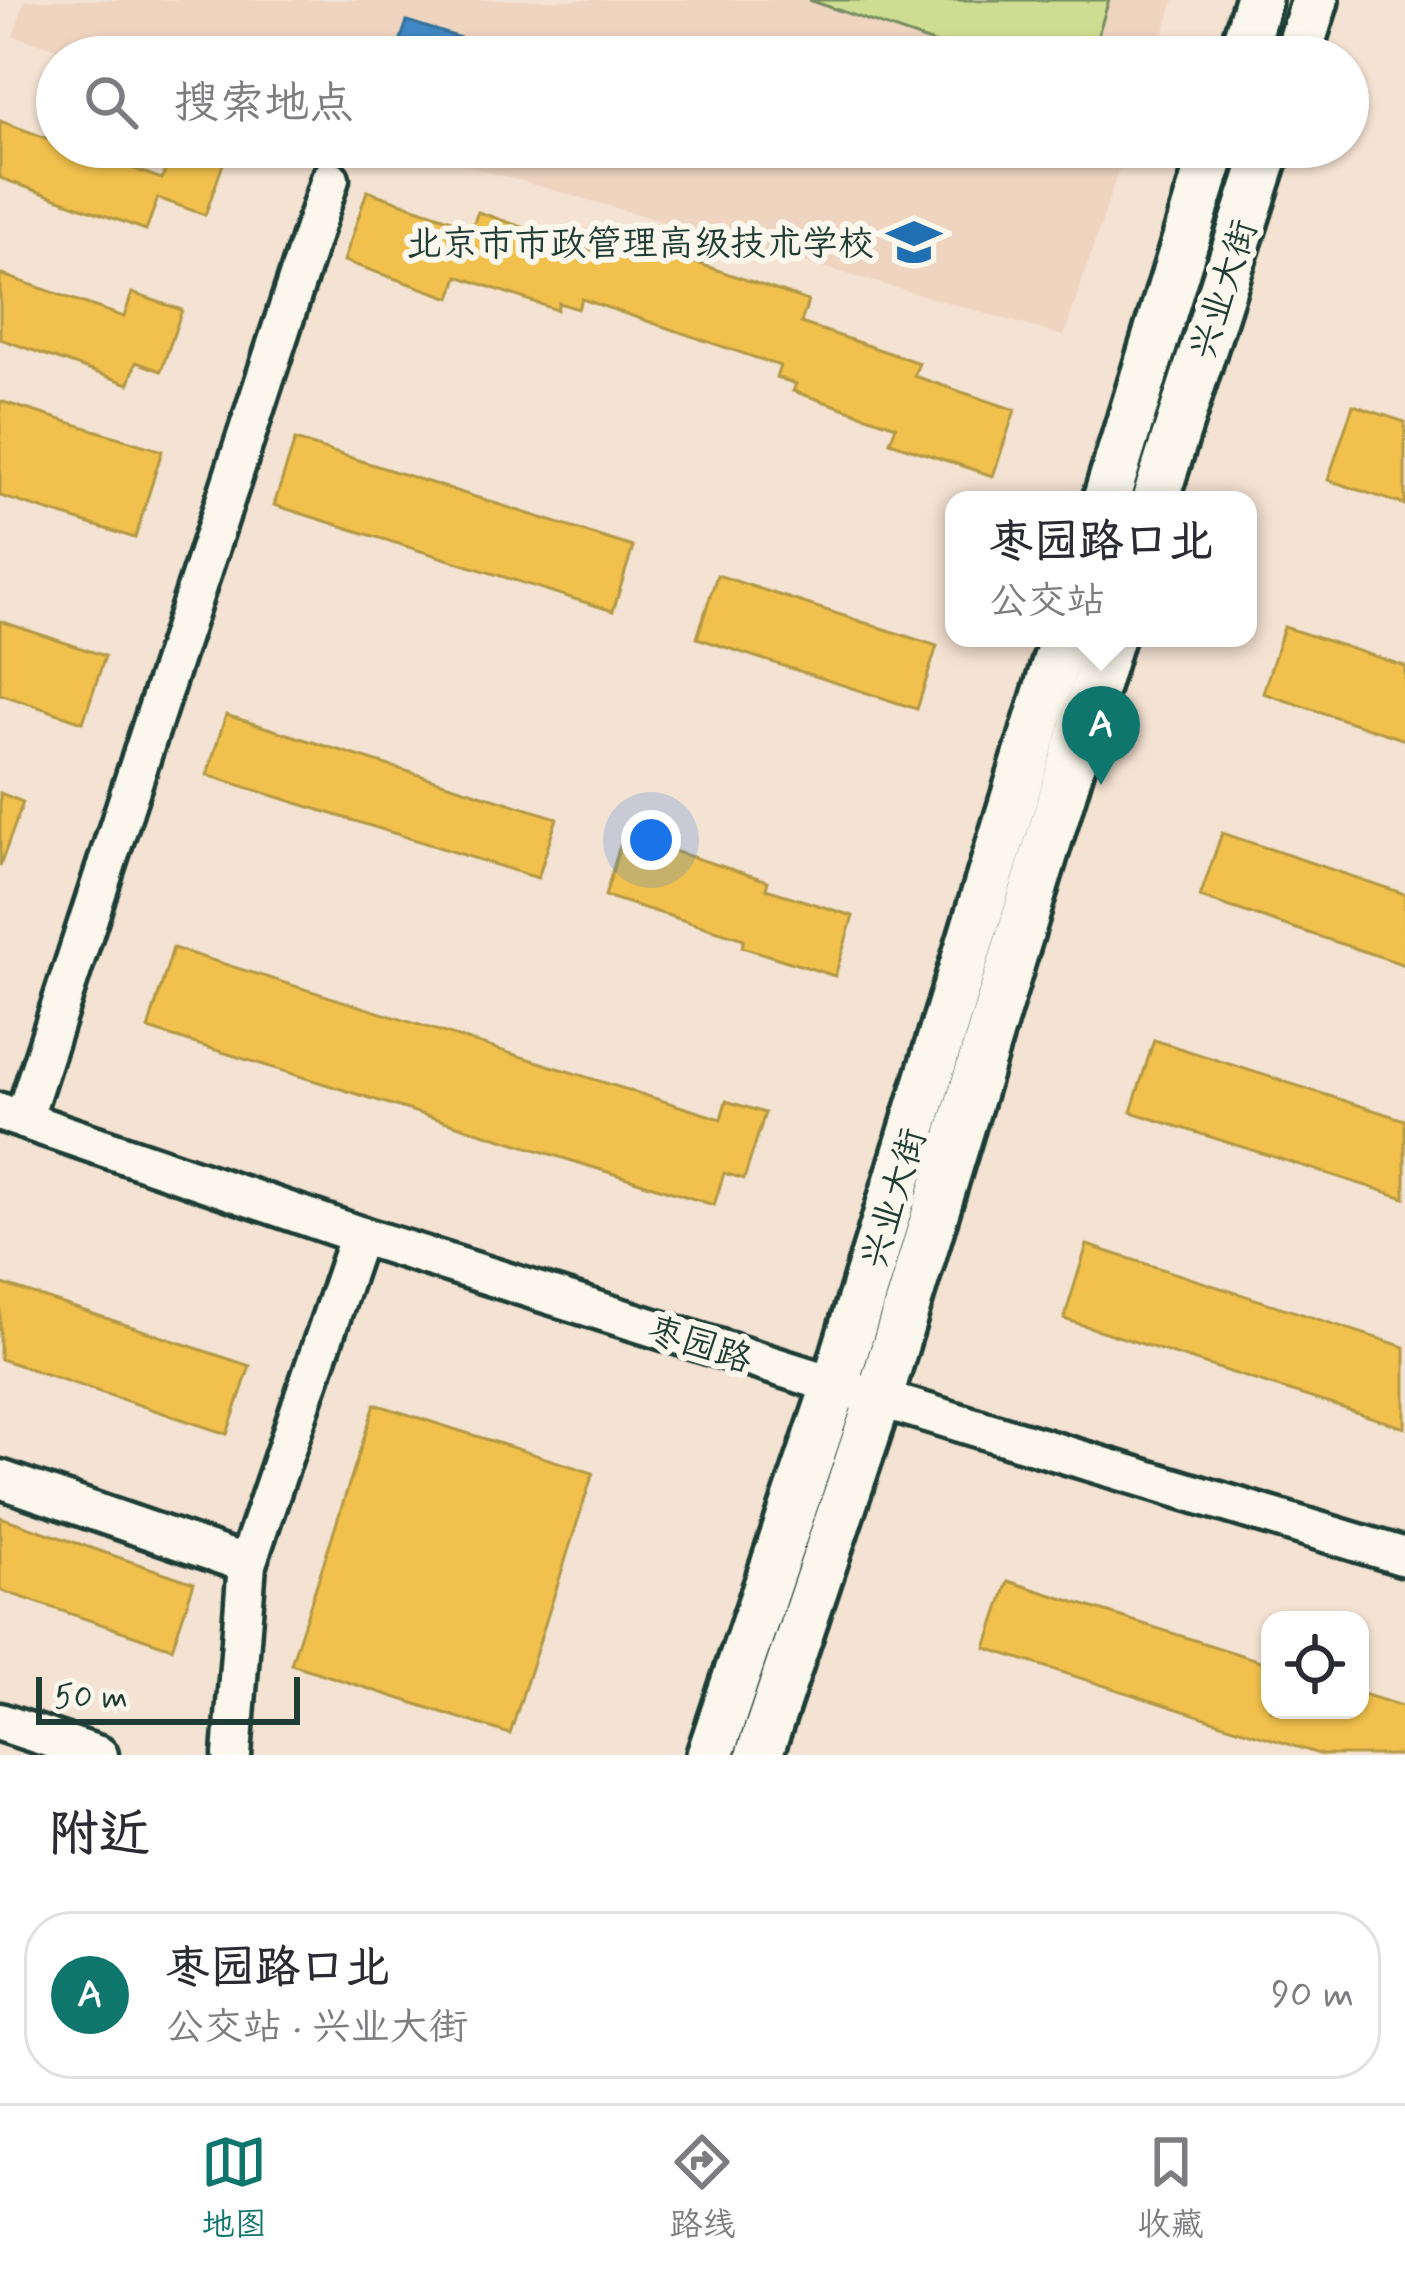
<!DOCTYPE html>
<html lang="zh">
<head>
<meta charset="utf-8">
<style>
  :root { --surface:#fff; --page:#f2f2f3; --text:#2b2b33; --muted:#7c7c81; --line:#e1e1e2; --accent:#0f766e }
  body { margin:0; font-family:Mynerve,"LXGW WenKai TC",sans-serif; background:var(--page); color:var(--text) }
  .controls { position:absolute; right:36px; bottom:36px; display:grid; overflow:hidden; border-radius:24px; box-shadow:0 3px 9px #0004 }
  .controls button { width:108px; height:108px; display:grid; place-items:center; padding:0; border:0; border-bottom:3px solid var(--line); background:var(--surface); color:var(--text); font:60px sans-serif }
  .scale { position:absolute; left:36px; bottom:30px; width:264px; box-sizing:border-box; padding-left:12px; border:6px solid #1f3d34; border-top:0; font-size:33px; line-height:42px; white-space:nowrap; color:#1f3d34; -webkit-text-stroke:9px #fbf7ec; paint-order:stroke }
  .you { position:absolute; left:651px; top:840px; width:42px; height:42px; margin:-30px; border:9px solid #fff; border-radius:50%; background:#1a73e8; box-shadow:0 0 0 18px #1a73e833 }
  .badge { display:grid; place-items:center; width:78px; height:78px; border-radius:50%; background:var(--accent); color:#fff; font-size:39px; font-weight:700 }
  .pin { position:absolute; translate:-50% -99px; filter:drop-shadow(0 3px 6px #0008) }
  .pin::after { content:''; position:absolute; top:63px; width:42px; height:36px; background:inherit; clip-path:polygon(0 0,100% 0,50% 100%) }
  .popup { position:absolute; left:945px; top:491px; width:312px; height:156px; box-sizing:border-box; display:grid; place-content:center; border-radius:24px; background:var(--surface); filter:drop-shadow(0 3px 9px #0005); font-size:39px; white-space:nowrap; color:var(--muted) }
  .popup b { font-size:45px; color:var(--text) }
  .popup::after { content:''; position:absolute; left:50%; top:100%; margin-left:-24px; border:24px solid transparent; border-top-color:var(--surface) }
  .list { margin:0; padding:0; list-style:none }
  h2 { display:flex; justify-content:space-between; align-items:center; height:156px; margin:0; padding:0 48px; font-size:51px }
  h2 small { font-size:39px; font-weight:400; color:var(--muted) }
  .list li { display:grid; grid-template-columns:78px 1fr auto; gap:36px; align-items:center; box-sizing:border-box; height:168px; margin:0 24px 24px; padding:0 24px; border:3px solid var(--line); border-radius:48px }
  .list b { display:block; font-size:45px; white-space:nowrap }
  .list p { margin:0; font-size:39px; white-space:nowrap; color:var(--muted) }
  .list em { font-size:39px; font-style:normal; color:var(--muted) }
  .icon { flex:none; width:66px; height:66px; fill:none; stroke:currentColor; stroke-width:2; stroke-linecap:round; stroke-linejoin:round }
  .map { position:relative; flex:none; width:1405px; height:1755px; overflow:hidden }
  .search { position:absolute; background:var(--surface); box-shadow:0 3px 9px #0004; left:36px; right:36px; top:36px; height:132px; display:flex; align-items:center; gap:30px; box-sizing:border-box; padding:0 42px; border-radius:66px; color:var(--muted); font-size:45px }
  .sheet { height:348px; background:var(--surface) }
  nav { display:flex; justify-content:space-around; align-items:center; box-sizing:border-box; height:168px; border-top:3px solid var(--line); background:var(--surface); font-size:33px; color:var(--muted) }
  nav a { display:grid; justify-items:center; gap:6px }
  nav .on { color:var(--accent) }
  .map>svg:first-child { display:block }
  .built { fill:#efd4c0 }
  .green { fill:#cedd91; stroke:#768d62; stroke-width:3 }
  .homes { fill:#f2c14e; stroke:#b39946; stroke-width:3 }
  .schools { fill:#3f88c5; stroke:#35729a; stroke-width:3 }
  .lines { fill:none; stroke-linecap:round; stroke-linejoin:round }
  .minor-casing { stroke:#1f3d34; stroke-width:45 }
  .major-casing { stroke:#1f3d34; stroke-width:54 }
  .minor { stroke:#fbf7ec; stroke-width:36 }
  .major { stroke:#fbf7ec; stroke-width:45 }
  .labels { text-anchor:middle; stroke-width:12; stroke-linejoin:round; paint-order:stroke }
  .poi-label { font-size:36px; fill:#1f3d34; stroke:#fbf7ec; text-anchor:end }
  .street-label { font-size:36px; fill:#1f3d34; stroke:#fbf7ec }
</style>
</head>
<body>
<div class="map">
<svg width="1405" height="1755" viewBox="0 0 1405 1755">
  <rect width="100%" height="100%" fill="#f4e2d2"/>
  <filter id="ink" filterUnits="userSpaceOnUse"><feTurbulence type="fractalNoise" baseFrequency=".00833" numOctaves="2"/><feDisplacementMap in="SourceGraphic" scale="24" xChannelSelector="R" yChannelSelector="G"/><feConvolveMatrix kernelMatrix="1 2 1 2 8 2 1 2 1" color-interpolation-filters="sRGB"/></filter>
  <g filter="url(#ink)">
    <path class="built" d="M25 0H1174L1156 57H87L13 36Z
      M402 147H1126L1064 336Z"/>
    <path class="green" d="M809 0H1109L1091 57H974Z"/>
    <path class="homes" d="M0 121 57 142V147H72L162 179 173 147H186L224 161 205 215 158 198 146 230 0 178Z
      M367 191 472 227 478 212 593 251 600 230 808 301 801 323 919 363 914 376 1015 410 993 476 890 442 896 426 793 391 796 384 776 377 780 366 582 299 578 309 559 303 557 310 458 276 451 298 344 261Z
      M0 274 124 317 132 293 182 310 161 371 136 362 129 384 0 339Z
      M0 401 162 451 135 538 0 496Z
      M1353 405 1405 422V505L1328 480Z
      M295 440 633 547 613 611 274 505Z
      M717 575 937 646 917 709 697 638Z
      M0 621 105 656 83 722 0 694Z
      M1284 627 1405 666V740L1263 693Z
      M226 715 557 818 538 878 207 775Z
      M0 793 23 802 0 866Z
      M1222 833 1405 894V965L1200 897Z
      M623 835 768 881 766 889 853 916 835 976 742 947 744 939 605 896Z
      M173 948 721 1119 726 1101 765 1113 744 1179 724 1173 714 1205 148 1029Z
      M1154 1040 1405 1120V1198L1131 1112Z
      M1087 1245 1405 1347V1428L1064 1319Z
      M0 1283 250 1366 227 1434 0 1359Z
      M375 1404 593 1473 510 1734 291 1664Z
      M0 1517 194 1583 172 1648 0 1590Z
      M1008 1581 1270 1664V1710H1360V1693L1405 1707V1755H1322L986 1648Z"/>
    <path class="schools" d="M407 21 520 57H395Z"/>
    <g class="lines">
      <defs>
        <path id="minor" d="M0 1112 359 1235 835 1385 1405 1557
          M23 1120 330 179
          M0 1479 247 1564
          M0 1722 99 1755
          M232 1755 247 1564 359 1235"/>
        <path id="major" d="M1241 57 1258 0
          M1297 57 1315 0
          M1106 500 1214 147
          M1155 500 1268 147
          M710 1755 835 1385 1063 638
          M759 1755 879 1398 1110 638"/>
      </defs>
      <use href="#minor" class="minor-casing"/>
      <use href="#major" class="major-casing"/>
      <use href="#minor" class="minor"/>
      <use href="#major" class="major"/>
    </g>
  </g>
  <defs>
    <symbol id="school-bare" viewBox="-9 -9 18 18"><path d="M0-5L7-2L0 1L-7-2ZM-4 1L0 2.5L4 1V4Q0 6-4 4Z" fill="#1f6fb2" stroke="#fbf7ec" stroke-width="2.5" paint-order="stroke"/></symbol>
  </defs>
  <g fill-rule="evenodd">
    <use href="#school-bare" x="876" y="204" width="76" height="76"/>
  </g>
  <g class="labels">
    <g class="poi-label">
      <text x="874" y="255">北京市市政管理高级技术学校</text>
    </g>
    <g class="street-label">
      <text transform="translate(1222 289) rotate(-72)" y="13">兴业大街</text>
      <text transform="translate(892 1198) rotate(-73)" y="13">兴业大街</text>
      <text transform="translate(700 1343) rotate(18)" y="13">枣园路</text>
    </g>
  </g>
</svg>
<div class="controls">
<button><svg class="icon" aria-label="locate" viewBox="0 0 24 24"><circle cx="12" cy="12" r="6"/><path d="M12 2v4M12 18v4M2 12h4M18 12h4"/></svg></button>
</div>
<div class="scale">50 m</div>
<div class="you"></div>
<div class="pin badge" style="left:1101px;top:785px">A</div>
<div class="popup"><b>枣园路口北</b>公交站</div>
<div class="search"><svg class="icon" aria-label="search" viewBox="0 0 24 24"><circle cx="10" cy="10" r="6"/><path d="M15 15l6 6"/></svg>搜索地点</div>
</div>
<section class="sheet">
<h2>附近<small></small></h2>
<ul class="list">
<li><span class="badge">A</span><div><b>枣园路口北</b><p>公交站 · 兴业大街</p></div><em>90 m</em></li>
</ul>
</section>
<nav>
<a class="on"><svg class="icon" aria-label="map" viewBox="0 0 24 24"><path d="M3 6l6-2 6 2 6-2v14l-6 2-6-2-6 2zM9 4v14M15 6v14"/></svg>地图</a>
<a><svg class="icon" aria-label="directions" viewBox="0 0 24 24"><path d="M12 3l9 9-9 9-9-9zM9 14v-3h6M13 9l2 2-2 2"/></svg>路线</a>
<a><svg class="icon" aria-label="saved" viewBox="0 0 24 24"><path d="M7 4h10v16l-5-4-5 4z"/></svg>收藏</a>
</nav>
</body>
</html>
